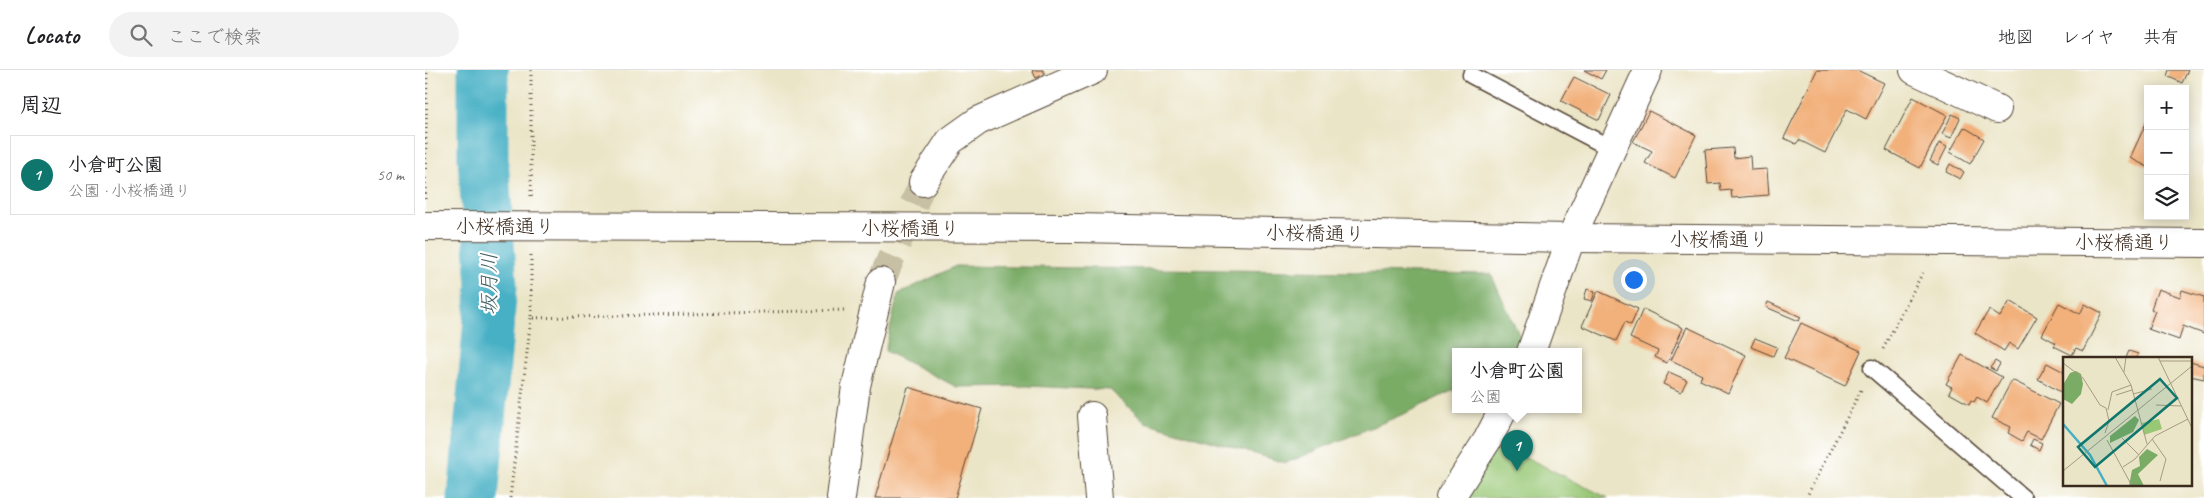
<!DOCTYPE html>
<html lang="ja">
<head>
<meta charset="utf-8">
<style>
  :root { --surface:#fff; --page:#f2f2f2; --text:#202124; --muted:#757577; --line:#e0e0e0; --accent:#0f766e }
  body { margin:0; font-family:Caveat,"Klee One",sans-serif; background:var(--page); color:var(--text) }
  .controls { position:absolute; right:15px; top:15px; display:grid; overflow:hidden; border-radius:0px; box-shadow:0 2px 12px #0003 }
  .controls button { width:45px; height:45px; display:grid; place-items:center; padding:0; border:0; border-bottom:1px solid var(--line); background:var(--surface); color:var(--text); font:25px sans-serif }
  .you { position:absolute; left:1208px; top:209px; width:18px; height:18px; margin:-12px; border:4px solid #fff; border-radius:50%; background:#1a73e8; box-shadow:0 0 0 8px #1a73e833 }
  .badge { display:grid; place-items:center; width:32px; height:32px; border-radius:50%; background:var(--accent); color:#fff; font-size:16px; font-weight:700 }
  .pin { position:absolute; translate:-50% -41px; filter:drop-shadow(0 1px 2px #0008) }
  .pin::after { content:''; position:absolute; top:26px; width:18px; height:15px; background:inherit; clip-path:polygon(0 0,100% 0,50% 100%) }
  .popup { position:absolute; left:1027px; top:278px; width:130px; height:65px; box-sizing:border-box; display:grid; place-content:center; border-radius:0px; background:var(--surface); filter:drop-shadow(0 1px 4px #0005); font-size:16px; white-space:nowrap; color:var(--muted) }
  .popup b { font-size:19px; color:var(--text) }
  .popup::after { content:''; position:absolute; left:50%; top:100%; margin-left:-10px; border:10px solid transparent; border-top-color:var(--surface) }
  .list { margin:0; padding:0; list-style:none }
  h2 { display:flex; justify-content:space-between; align-items:center; height:65px; margin:0; padding:0 20px; font-size:21px }
  h2 small { font-size:16px; font-weight:400; color:var(--muted) }
  .list li { display:grid; grid-template-columns:32px 1fr auto; gap:15px; align-items:center; box-sizing:border-box; height:80px; margin:0 10px 10px; padding:0 10px; border:1px solid var(--line); border-radius:0px }
  .list b { display:block; font-size:19px; white-space:nowrap }
  .list p { margin:0; font-size:16px; white-space:nowrap; color:var(--muted) }
  .list em { font-size:16px; font-style:normal; color:var(--muted) }
  .icon { flex:none; width:28px; height:28px; fill:none; stroke:currentColor; stroke-width:2; stroke-linecap:round; stroke-linejoin:round }
  .map { position:relative; flex:none; width:1779px; height:428px; overflow:hidden }
  header { display:flex; align-items:center; gap:30px; box-sizing:border-box; height:70px; padding:0 25px; background:var(--surface); border-bottom:1px solid var(--line) }
  header strong { font-size:24px }
  nav { display:flex; gap:28px; margin-inline-start:auto; font-size:18px }
  .search { width:350px; height:45px; background:var(--page); display:flex; align-items:center; gap:12px; box-sizing:border-box; padding:0 18px; border-radius:28px; color:var(--muted); font-size:19px }
  main { display:flex }
  aside { flex:1; background:var(--surface) }
  .map>svg:first-child { display:block }
  .green { fill:#98c775; stroke:#6a784a }
  .forest { fill:#7aac66; stroke:#5a6b42 }
  .lines { fill:none; stroke-linecap:round; stroke-linejoin:round }
  .river { stroke:#46b0c5; stroke-width:51 }
  .building { fill:#f2b07a }
  .minor-tunnel { stroke:#c8c0a5; stroke-width:28; stroke-dasharray:28 14; stroke-linecap:butt }
  .service-casing { stroke:#554637; stroke-width:19 }
  .minor-casing { stroke:#554637; stroke-width:30 }
  .tertiary-casing { stroke:#554637; stroke-width:30 }
  .path { stroke:#554637; stroke-width:3; stroke-dasharray:1 4; stroke-linecap:butt }
  .service { stroke:#fff; stroke-width:16 }
  .minor { stroke:#fff; stroke-width:28 }
  .tertiary { stroke:#fff; stroke-width:28 }
  .tertiary-bridge-casing { stroke:#554637; stroke-width:30; stroke-linecap:butt }
  .tertiary-bridge { stroke:#fff; stroke-width:28 }
  .labels { text-anchor:middle; stroke-width:4.5; stroke-linejoin:round; paint-order:stroke }
  .street-label { font-size:20px; fill:#3b2a1e; stroke:#fff }
  .water-label { font-size:21px; font-style:italic; fill:#3f6061; stroke:#fff }
  .inset-river { fill:none; stroke:#46b0c5; stroke-width:2.5 }
  .inset-road { fill:none; stroke:#a59a83; stroke-width:1 }
  .view { fill:#0f766e; fill-opacity:0.15; stroke:#0f766e; stroke-width:2.5 }
  .inset-edge { fill:none; stroke:#3b2a1e; stroke-width:2.5 }
</style>
</head>
<body>
<header>
<strong>Locato</strong>
<div class="search"><svg class="icon" aria-label="search" viewBox="0 0 24 24"><circle cx="10" cy="10" r="6"/><path d="M15 15l6 6"/></svg>ここで検索</div>
<nav><a>地図</a><a>レイヤ</a><a>共有</a></nav>
</header>
<main>
<aside>
<h2>周辺<small></small></h2>
<ul class="list">
<li><span class="badge">1</span><div><b>小倉町公園</b><p>公園 · 小桜橋通り</p></div><em>50 m</em></li>
</ul>
</aside>
<div class="map">
<svg width="1779" height="428" viewBox="0 0 1779 428">
  <rect width="100%" height="100%" fill="#fff"/>
  <filter id="ink" filterUnits="userSpaceOnUse"><feTurbulence type="fractalNoise" baseFrequency=".02" numOctaves="2"/><feDisplacementMap in="SourceGraphic" scale="10" xChannelSelector="R" yChannelSelector="G"/><feConvolveMatrix kernelMatrix="1 2 1 2 8 2 1 2 1" color-interpolation-filters="sRGB"/></filter>
  <filter id="wash" filterUnits="userSpaceOnUse"><feTurbulence type="fractalNoise" baseFrequency=".0096" numOctaves="4" result="noise"/><feDisplacementMap in="SourceGraphic" scale="20" xChannelSelector="R" yChannelSelector="G"/><feGaussianBlur stdDeviation="1.12" result="paint"/><feColorMatrix in="noise" values="0 0 0 0 0 0 0 0 0 0 0 0 0 0 0 0 0 1.4 0 .05"/><feComposite in="paint" operator="in"/></filter>
  <g filter="url(#wash)">
    <rect width="100%" height="100%" fill="#ebe5c7"/>
    <path class="green" d="M1074 374 1183 428H1038Z"/>
    <path class="forest" d="M531 196 1066 204 1096 269 1083 282H1031V319L981 343 861 393 720 352 685 320 602 316 532 317 460 281 473 224Z"/>
    <g class="lines">
      <path class="river" d="M48 428 67 216 58 88V0"/>
    </g>
    <g id="blocks">
      <path class="building" d="M607 0H618L620 4 611 8Z
        M1159 0H1181L1176 9Z
        M1392 0H1432L1459 13 1441 49 1422 39 1400 83 1374 70 1371 74 1359 68Z
        M1744 0H1763L1757 13 1742 6Z
        M1149 7 1186 25 1174 50 1136 31Z
        M1488 27 1522 45 1495 98 1461 80Z
        M1224 41 1271 65 1250 108 1220 93 1227 81 1208 72Z
        M1527 44 1535 48 1526 68 1517 64Z
        M1723 49V97L1705 88Z
        M1539 57 1559 69 1545 94 1525 82Z
        M1514 73 1522 77 1513 95 1505 91Z
        M1308 78 1309 88 1325 86 1326 100 1342 99 1344 125 1307 128 1306 120 1296 121 1295 113 1283 114 1280 80Z
        M1525 94 1539 102 1535 109 1521 102Z
        M1162 219 1170 222 1167 231 1159 229Z
        M1733 219 1755 227 1757 220 1779 227V264L1758 256 1754 270 1723 259 1730 241 1726 239Z
        M1173 221 1213 239 1206 255 1200 252 1191 271 1157 256Z
        M1585 231 1612 247 1593 279 1584 273 1579 281 1550 263 1564 240 1575 247Z
        M1343 232 1376 247 1374 251 1341 237Z
        M1634 233 1655 244 1660 234 1677 243 1658 281 1651 278 1647 285 1629 276 1631 273 1617 265Z
        M1218 239 1258 258 1242 293 1230 287 1233 281 1205 268Z
        M1376 253 1436 281 1420 316 1359 288Z
        M1262 257 1321 285 1303 323 1275 310 1277 305 1246 290Z
        M1330 268 1352 277 1348 286 1326 277Z
        M1704 281 1713 284 1711 288H1701Z
        M1537 285 1577 307 1562 333 1552 327 1549 332 1546 330 1544 334 1524 323 1527 317 1521 314Z
        M1570 291 1575 294 1571 301 1565 298Z
        M1765 292 1779 296V309L1765 306Z
        M1622 293 1639 302V324L1613 309Z
        M1244 302 1262 310 1256 322 1238 314Z
        M1587 310 1634 334 1616 369 1602 362 1597 371 1583 363 1586 357 1567 348Z
        M483 317 557 339 530 428H450Z
        M1608 369 1617 373 1614 380 1605 375Z"/>
    </g>
  </g>
  <g filter="url(#ink)">
    <use href="#blocks" fill-opacity="0" stroke="#554637" stroke-width="1"/>
    <g class="lines">
      <path class="minor-tunnel" d="M456 212 498 112"/>
      <defs>
        <path id="service" d="M1046 5 1187 79
          M1447 298 1598 428"/>
        <path id="minor" d="M1489 0 1572 39
          M498 112 525 71 553 51 668 0
          M1106 282 1146 168 1223 0
          M667 346 674 428
          M416 428 431 316 456 212
          M1025 428 1063 369 1078 340"/>
        <path id="tertiary" d="M651 158 1146 168 1779 173"/>
      </defs>
      <use href="#service" class="service-casing"/>
      <use href="#minor" class="minor-casing"/>
      <use href="#tertiary" class="tertiary-casing"/>
      <path class="path" d="M106 0V128
        M0 129 2 0
        M106 185V248L421 240
        M1458 279 1499 200
        M85 428 106 248
        M1381 428 1436 320"/>
      <use href="#service" class="service"/>
      <use href="#minor" class="minor"/>
      <use href="#tertiary" class="tertiary"/>
      <defs>
        <path id="tertiary-bridge" d="M0 156 651 158"/>
      </defs>
      <use href="#tertiary-bridge" class="tertiary-bridge-casing"/>
      <use href="#tertiary-bridge" class="tertiary-bridge"/>
    </g>
  </g>
  <g class="labels">
    <g class="street-label">
      <text x="80" y="163">小桜橋通り</text>
      <text x="485" y="165">小桜橋通り</text>
      <text transform="translate(890 163) rotate(1)" y="7">小桜橋通り</text>
      <text x="1294" y="176">小桜橋通り</text>
      <text x="1699" y="179">小桜橋通り</text>
    </g>
    <g class="water-label">
      <text transform="translate(64 214) rotate(-90)" y="7">坂月川</text>
    </g>
  </g>
  <g transform="translate(1638 287)">
    <rect width="129" height="129" fill="#ebe5c7"/>
    <path d="M96 62 99 72 81 78 79 66Z" fill="#98c775"/>
    <path d="M13 14 18 17 20 27 18 37 9 47 0 42V28L7 16ZM72 59 76 63 70 75 47 86V79ZM84 92 95 98 75 117 81 129H66L69 113 77 109 76 100Z" fill="#7aac66"/>
    <path class="inset-river" d="M0 67 27 98 44 129"/>
    <path class="inset-road" d="M52 0 68 28 84 87M95 0 129 71M97 4H129M0 6 20 21 37 48 43 51 46 64 42 76M61 15 63 0M70 37 89 32M53 38 69 33M93 48 118 49M45 53 49 35 68 28M59 81 76 98M89 82 103 102 97 124M44 83 69 129M60 110 72 102 92 79 125 62M0 114 129 9"/>
    <path class="view" d="M97 22 114 41 32 110 15 90Z"/>
    <rect width="129" height="129" class="inset-edge"/>
  </g>
</svg>
<div class="controls">
<button>+</button>
<button>−</button>
<button><svg class="icon" aria-label="layers" viewBox="0 0 24 24"><path d="M12 4l9 5-9 5-9-5zM3 14l9 5 9-5"/></svg></button>
</div>
<div class="you"></div>
<div class="pin badge" style="left:1092px;top:401px">1</div>
<div class="popup"><b>小倉町公園</b>公園</div>
</div>
</main>
</body>
</html>
